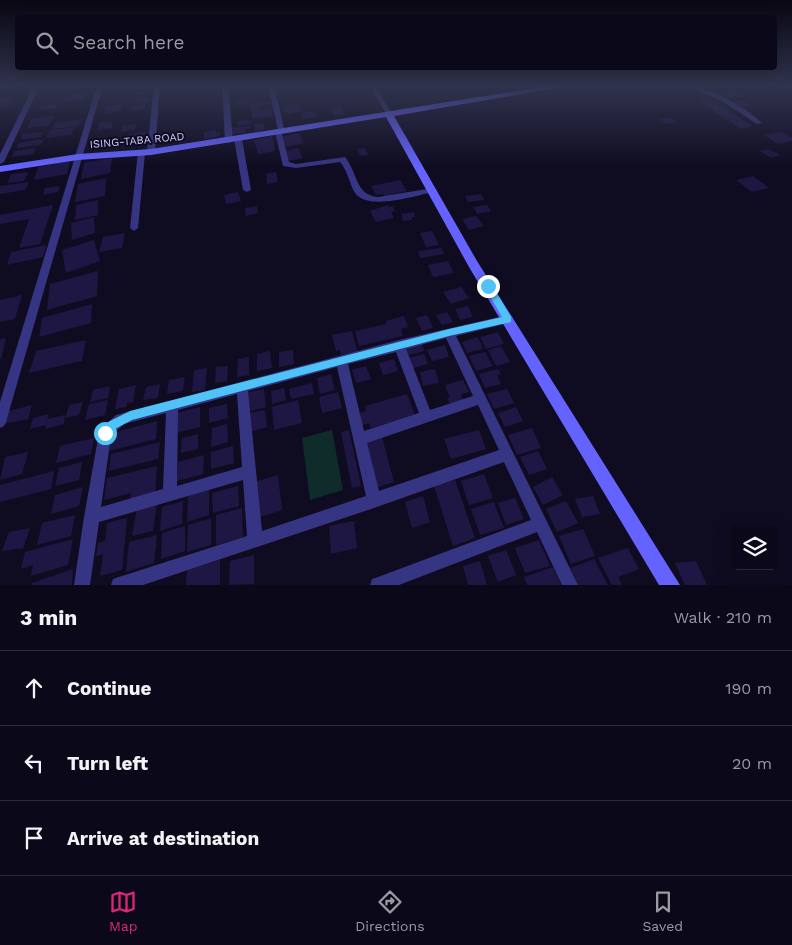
<!DOCTYPE html>
<html lang="en">
<head>
<meta charset="utf-8">
<style>
  :root { --surface:#0b0919; --page:#191726; --text:#f1f3f6; --muted:#9a9aa2; --line:#2b2a38; --accent:#db2777 }
  body { margin:0; font-family:"Work Sans",sans-serif; background:var(--page); color:var(--text) }
  .controls { position:absolute; right:15px; bottom:15px; display:grid; overflow:hidden; border-radius:5px; box-shadow:0 5px 20px #0002 }
  .controls button { width:45px; height:45px; display:grid; place-items:center; padding:0; border:0; border-bottom:1px solid var(--line); background:var(--surface); color:var(--text); font:25px sans-serif }
  .stop { position:absolute; width:15px; height:15px; margin:-11px; border:4px solid #4fc3f7; border-radius:50%; background:#fff }
  .stop.end { background:#4fc3f7; border-color:#fff; box-shadow:0 1px 5px #0008 }
  .list { margin:0; padding:0; list-style:none }
  h2 { display:flex; justify-content:space-between; align-items:center; height:65px; margin:0; padding:0 20px; font-size:21px }
  h2 small { font-size:16px; font-weight:400; color:var(--muted) }
  .list li { display:grid; grid-template-columns:32px 1fr auto; gap:15px; align-items:center; box-sizing:border-box; height:75px; padding:0 20px; border-top:1px solid var(--line) }
  .list b { display:block; font-size:19px; white-space:nowrap }
  .list em { font-size:16px; font-style:normal; color:var(--muted) }
  .icon { flex:none; width:28px; height:28px; fill:none; stroke:currentColor; stroke-width:2; stroke-linecap:round; stroke-linejoin:round }
  .map { position:relative; flex:none; width:792px; height:585px; overflow:hidden }
  .search { position:absolute; background:var(--surface); box-shadow:0 5px 20px #0002; left:15px; right:15px; top:15px; height:55px; display:flex; align-items:center; gap:12px; box-sizing:border-box; padding:0 18px; border-radius:5px; color:var(--muted); font-size:19px }
  .sheet { height:290px; background:var(--surface) }
  nav { display:flex; justify-content:space-around; align-items:center; box-sizing:border-box; height:70px; border-top:1px solid var(--line); background:var(--surface); font-size:14px; color:var(--muted) }
  nav a { display:grid; justify-items:center; gap:2px }
  nav .on { color:var(--accent) }
  .map>svg:first-child { display:block }
  .green { fill:#0f2c2a }
  .building { fill:#1f1743 }
  .lines { fill:none; stroke-linecap:round; stroke-linejoin:round }
  .street { fill:#363583; fill-rule:evenodd }
  .secondary { fill:#6463ff; fill-rule:evenodd }
  .route { fill:#4fc3f7 }
  .labels { text-anchor:middle; stroke-width:4; stroke-linejoin:round; paint-order:stroke }
  .far-street-label { font-size:11px; fill:#d1ccff; stroke:#0f0c21 }
</style>
</head>
<body>
<div class="map">
<svg width="792" height="585" viewBox="0 0 792 585">
  <rect width="100%" height="100%" fill="#0f0c21"/>
  <path class="green" d="M332 430 343 490 310 500 302 438Z"/>
  <path class="building" d="M72 85H90L89 87 71 90Z
    M608 85H622L627 89 616 91Z
    M149 87 156 89 149 91V93L134 95V92L148 90Z
    M736 91 744 97 729 98 721 92Z
    M91 92 90 94 84 95 83 99 62 102 64 96Z
    M14 96 10 106 0 108V98Z
    M147 97 146 99 150 98V101L135 103 136 98Z
    M709 99 753 126 741 129 698 100Z
    M248 100 249 104 235 106V102Z
    M742 100 751 105 741 107 733 102Z
    M270 101 271 104 259 106 260 110 251 111 249 104Z
    M57 103 56 108 40 110 41 106Z
    M122 104 121 110 104 114 106 106Z
    M145 104V109L132 111 133 106Z
    M298 104 302 111 288 114 287 112H283L282 109 285 108 284 106Z
    M341 107 345 114 334 116 330 109Z
    M272 109 273 117 252 118V111Z
    M315 111 317 117 302 119 301 113Z
    M54 116 49 126 27 128 32 119Z
    M671 118 677 122 666 124 660 119Z
    M82 119 79 126 52 129 55 123Z
    M251 120V124L238 126 237 121Z
    M109 121V123H113L112 128 97 130 99 123Z
    M263 123 265 130 255 132 254 124Z
    M136 124 135 130 120 132 122 126Z
    M250 126 251 128 245 129V133L232 134V128Z
    M78 127 73 130 71 135 46 138 50 130Z
    M216 130V133L220 132V136L204 139V132Z
    M146 131 145 135H139L137 140 121 142 123 136Z
    M43 132 41 137 20 139 23 134Z
    M781 132 792 138V141L778 144 764 135Z
    M299 133 304 143 286 147 282 137Z
    M272 136 275 151 258 154 254 140Z
    M44 139 41 145 16 148 19 143Z
    M36 148 33 154 11 157 15 151Z
    M298 148 303 158 289 161 285 151Z
    M365 148 368 155 360 156 357 149Z
    M768 149 780 155 771 158 760 151Z
    M112 158 110 173 81 179 84 163Z
    M70 161 67 174 34 180 38 167Z
    M29 172 24 181 7 183 11 174Z
    M276 172 278 182 267 184 266 174Z
    M753 176 769 188 752 192 736 180Z
    M106 178 105 196 75 202 78 184Z
    M400 180 407 191 384 196 383 194 376 195 371 186Z
    M29 182 25 190 0 194V186Z
    M60 186 58 192 43 195 45 188Z
    M238 192 241 201 226 204 224 195Z
    M481 194 484 200 468 202 465 196Z
    M98 200V215L75 220 76 205Z
    M53 205 40 244 19 248 29 219 0 224V215Z
    M388 205 389 207 393 206 395 211 391 212 394 218 376 222 370 211Z
    M487 205 491 211 477 214 473 207Z
    M257 206 258 213 246 216 245 208Z
    M414 212 415 217H412V220L403 221 401 214Z
    M476 216 484 226 469 230 462 219Z
    M94 217 95 233 72 240 71 223Z
    M432 231 439 245 426 247 420 233Z
    M125 233 122 248 99 252 103 237Z
    M94 240 100 261 66 273 62 250Z
    M46 245 43 257 7 265 11 252Z
    M442 248 444 254 420 258 418 251Z
    M448 261 454 273 433 277 428 265Z
    M98 271 97 296 47 310 50 284Z
    M461 287 469 298 451 304 443 292Z
    M22 295 15 319 0 322V300Z
    M92 304 91 323 39 337 42 318Z
    M468 306 473 317 460 320 455 309Z
    M447 312 453 322 442 325 436 315Z
    M427 315 433 328 422 331 416 318Z
    M404 316 408 327 401 329 403 336 359 346 355 331 386 324V321Z
    M352 331 357 351 341 355 340 350 336 351 332 335Z
    M498 332 504 344 486 349 480 337Z
    M478 337 483 349 467 353 462 342Z
    M6 338 1 359H0V339Z
    M86 340 82 361 29 373 36 351Z
    M422 344 424 351 407 356 405 348Z
    M445 345 449 357 432 361 427 350Z
    M501 346 510 362 496 366 488 350Z
    M293 350 294 364 279 367V352Z
    M270 351 272 368 257 371V354Z
    M485 352 493 366 476 371 469 356Z
    M424 354 428 364 410 369 407 358Z
    M249 357V375L237 377 238 359Z
    M394 359 398 371 383 375 379 363Z
    M228 366 227 381 215 383 216 367Z
    M366 366 371 379 356 383 352 370Z
    M207 368 205 390 192 392 194 370Z
    M435 369 439 383 423 386 420 372Z
    M498 369 501 374 497 375 501 384 485 388 479 374Z
    M331 374 335 390 320 394 317 378Z
    M185 377 183 391 167 394 169 380Z
    M463 380 469 392 461 394 464 402 451 406 447 398 450 397 445 385Z
    M312 383 314 394 291 399 289 389Z
    M160 384 158 398 143 400 146 387Z
    M136 385 133 402 127 403V407L115 409 119 389Z
    M110 386 108 398 90 402 93 390Z
    M284 388 286 400 272 404 271 391Z
    M264 389 266 407 246 412 245 393Z
    M507 389 514 403 494 409 487 394Z
    M338 392 342 408 322 413 319 397Z
    M407 394 415 415 371 428 369 423 358 427 355 414 366 411 365 406Z
    M108 400 105 415 85 420 89 404Z
    M298 400 302 423 274 430 272 407Z
    M83 402 79 415 65 418 69 405Z
    M227 404 228 418 209 423V408Z
    M32 405 28 419 4 424 9 411Z
    M200 407V427L175 433 177 413Z
    M516 407 523 421 505 427 498 413Z
    M265 410 267 427 250 432 249 413Z
    M49 414 47 419 65 415 64 424 45 429 46 425 30 429 33 418Z
    M157 421 156 439 109 451 112 433Z
    M227 424 228 442 211 447 212 428Z
    M532 428 541 448 517 455 508 435Z
    M349 430 361 486 352 488 341 432Z
    M479 430 486 449 451 459 444 439Z
    M198 434V449L181 453 182 438Z
    M382 437 394 482 376 488 365 442Z
    M94 438 91 454 56 463 60 446Z
    M160 442 158 459 109 471 111 454Z
    M233 446 234 463 211 469V452Z
    M538 451 547 469 529 475 520 457Z
    M28 452 22 474 0 480 5 457Z
    M204 455 203 474 177 481 178 462Z
    M82 462 79 480 55 486 59 468Z
    M157 466 155 494 130 501 131 493 104 500 107 478Z
    M54 471 51 489 0 502V485Z
    M484 474 493 498 469 505 461 481Z
    M278 475 282 510 257 518 254 482Z
    M552 477 563 495 543 505 533 487Z
    M455 480 475 538 453 546 434 486Z
    M238 486 239 506 213 513 212 493Z
    M83 487 79 506 51 514 55 495Z
    M209 489V515L187 522 188 495Z
    M423 496 430 522 412 528 405 502Z
    M593 496 600 514 582 517 575 499Z
    M515 498 524 519 506 525 498 503Z
    M183 501 182 524 160 531 162 507Z
    M566 501 578 523 557 532 546 509Z
    M494 502 504 528 480 535 471 509Z
    M157 504 153 531 132 536 137 508Z
    M242 508 243 537 216 545V515Z
    M75 515 71 536 37 545 42 523Z
    M127 518 122 570 100 576 103 554 96 556 98 543 105 541 107 523Z
    M211 518V545L187 552 188 525Z
    M354 521 357 548 331 554 329 526Z
    M185 526V551L161 559 162 533Z
    M30 528 23 548 2 551 9 532Z
    M583 529 595 556 571 564 559 536Z
    M157 535 154 563 126 572 129 542Z
    M73 539 68 565 31 576 33 565 21 569 25 552Z
    M539 540 550 566 525 573 515 548Z
    M628 548 639 569 618 577 622 585H612L598 558Z
    M506 550 516 575 498 582 488 556Z
    M254 555V584L229 585 230 561Z
    M594 559 608 585H578L570 568Z
    M220 560V585H186L187 570Z
    M480 561 487 585H468L463 566Z
    M696 561 707 585H685L675 563Z
    M553 567 561 585H527L524 577Z
    M73 569 72 585H32V583Z"/>
  <g class="lines">
    <path class="street" d="M34 85H40L4 162 0 164V154Z
      M97 85H103L6 422 4 426 0 428V402Z
      M154 85H160L155 152 151 154 147 152Z
      M222 85H228L233 141 229 143 225 141Z
      M268 85H274L285 132 282 134 289 162 296 164 345 157C358 173 355 195 378 197L433 188 437 190 433 192C415 196 367 211 355 193 349 183 348 171 340 162L296 168 283 166 275 132 278 130Z
      M369 85H375L392 114 391 115H387Z
      M684 85C708 85 745 107 762 123L757 124 722 101Z
      M238 137 242 139 251 190 247 192 243 190 234 139Z
      M138 151 145 153 138 228 134 231 130 228Z
      M508 315 512 316 513 319 512 322 456 336 578 585H562L537 532 399 585H370L372 579 378 577 531 520 504 462 374 508 143 585H111L113 579 119 577 247 536 243 480 99 522 90 585H74L84 517 99 433 101 429 116 415 399 340ZM446 338 473 396 430 410 406 349ZM396 352 419 413 364 431 348 364ZM337 367 366 496 262 531 248 391ZM237 394 242 467 177 486 178 410ZM478 405 499 450 379 491 367 443ZM166 413 163 489 101 507 111 436 124 424Z"/>
    <path class="secondary" d="M554 85H574L394 116 477 261 680 585H659L469 267 386 117 151 155 78 160 0 172V166L78 154 151 149Z"/>
  </g>
  <linearGradient id="sky" x2="0" y2="1"><stop stop-color="#080712"/><stop offset="0.51" stop-color="#31344e"/><stop offset="1" stop-color="#31344e" stop-opacity="0"/></linearGradient>
  <rect width="792" height="167" fill="url(#sky)"/>
  <path class="route" d="M488 283 491 284 511 317V322L449 336 132 420 115 429 105 438 100 433 108 422 130 411 449 329 502 317 484 286Z"/>
  <g class="labels">
    <g class="far-street-label">
      <text transform="translate(137 140) rotate(-5)" y="4">ISING-TABA ROAD</text>
    </g>
  </g>
</svg>
<div class="controls">
<button><svg class="icon" aria-label="layers" viewBox="0 0 24 24"><path d="M12 4l9 5-9 5-9-5zM3 14l9 5 9-5"/></svg></button>
</div>
<div class="stop" style="left:105px;top:433px"></div>
<div class="stop end" style="left:488px;top:286px"></div>
<div class="search"><svg class="icon" aria-label="search" viewBox="0 0 24 24"><circle cx="10" cy="10" r="6"/><path d="M15 15l6 6"/></svg>Search here</div>
</div>
<section class="sheet">
<h2>3 min<small>Walk · 210 m</small></h2>
<ul class="list">
<li><svg class="icon" aria-label="ahead" viewBox="0 0 24 24"><path d="M12 20V5M6 11l6-6 6 6"/></svg><div><b>Continue</b></div><em>190 m</em></li>
<li><svg class="icon" aria-label="left" viewBox="0 0 24 24"><path d="M17 20v-9H6M10 6l-5 5 5 5"/></svg><div><b>Turn left</b></div><em>20 m</em></li>
<li><svg class="icon" aria-label="arrive" viewBox="0 0 24 24"><path d="M6 21V4h12l-3 4 3 4H6"/></svg><div><b>Arrive at destination</b></div></li>
</ul>
</section>
<nav>
<a class="on"><svg class="icon" aria-label="map" viewBox="0 0 24 24"><path d="M3 6l6-2 6 2 6-2v14l-6 2-6-2-6 2zM9 4v14M15 6v14"/></svg>Map</a>
<a><svg class="icon" aria-label="directions" viewBox="0 0 24 24"><path d="M12 3l9 9-9 9-9-9zM9 14v-3h6M13 9l2 2-2 2"/></svg>Directions</a>
<a><svg class="icon" aria-label="saved" viewBox="0 0 24 24"><path d="M7 4h10v16l-5-4-5 4z"/></svg>Saved</a>
</nav>
</body>
</html>
